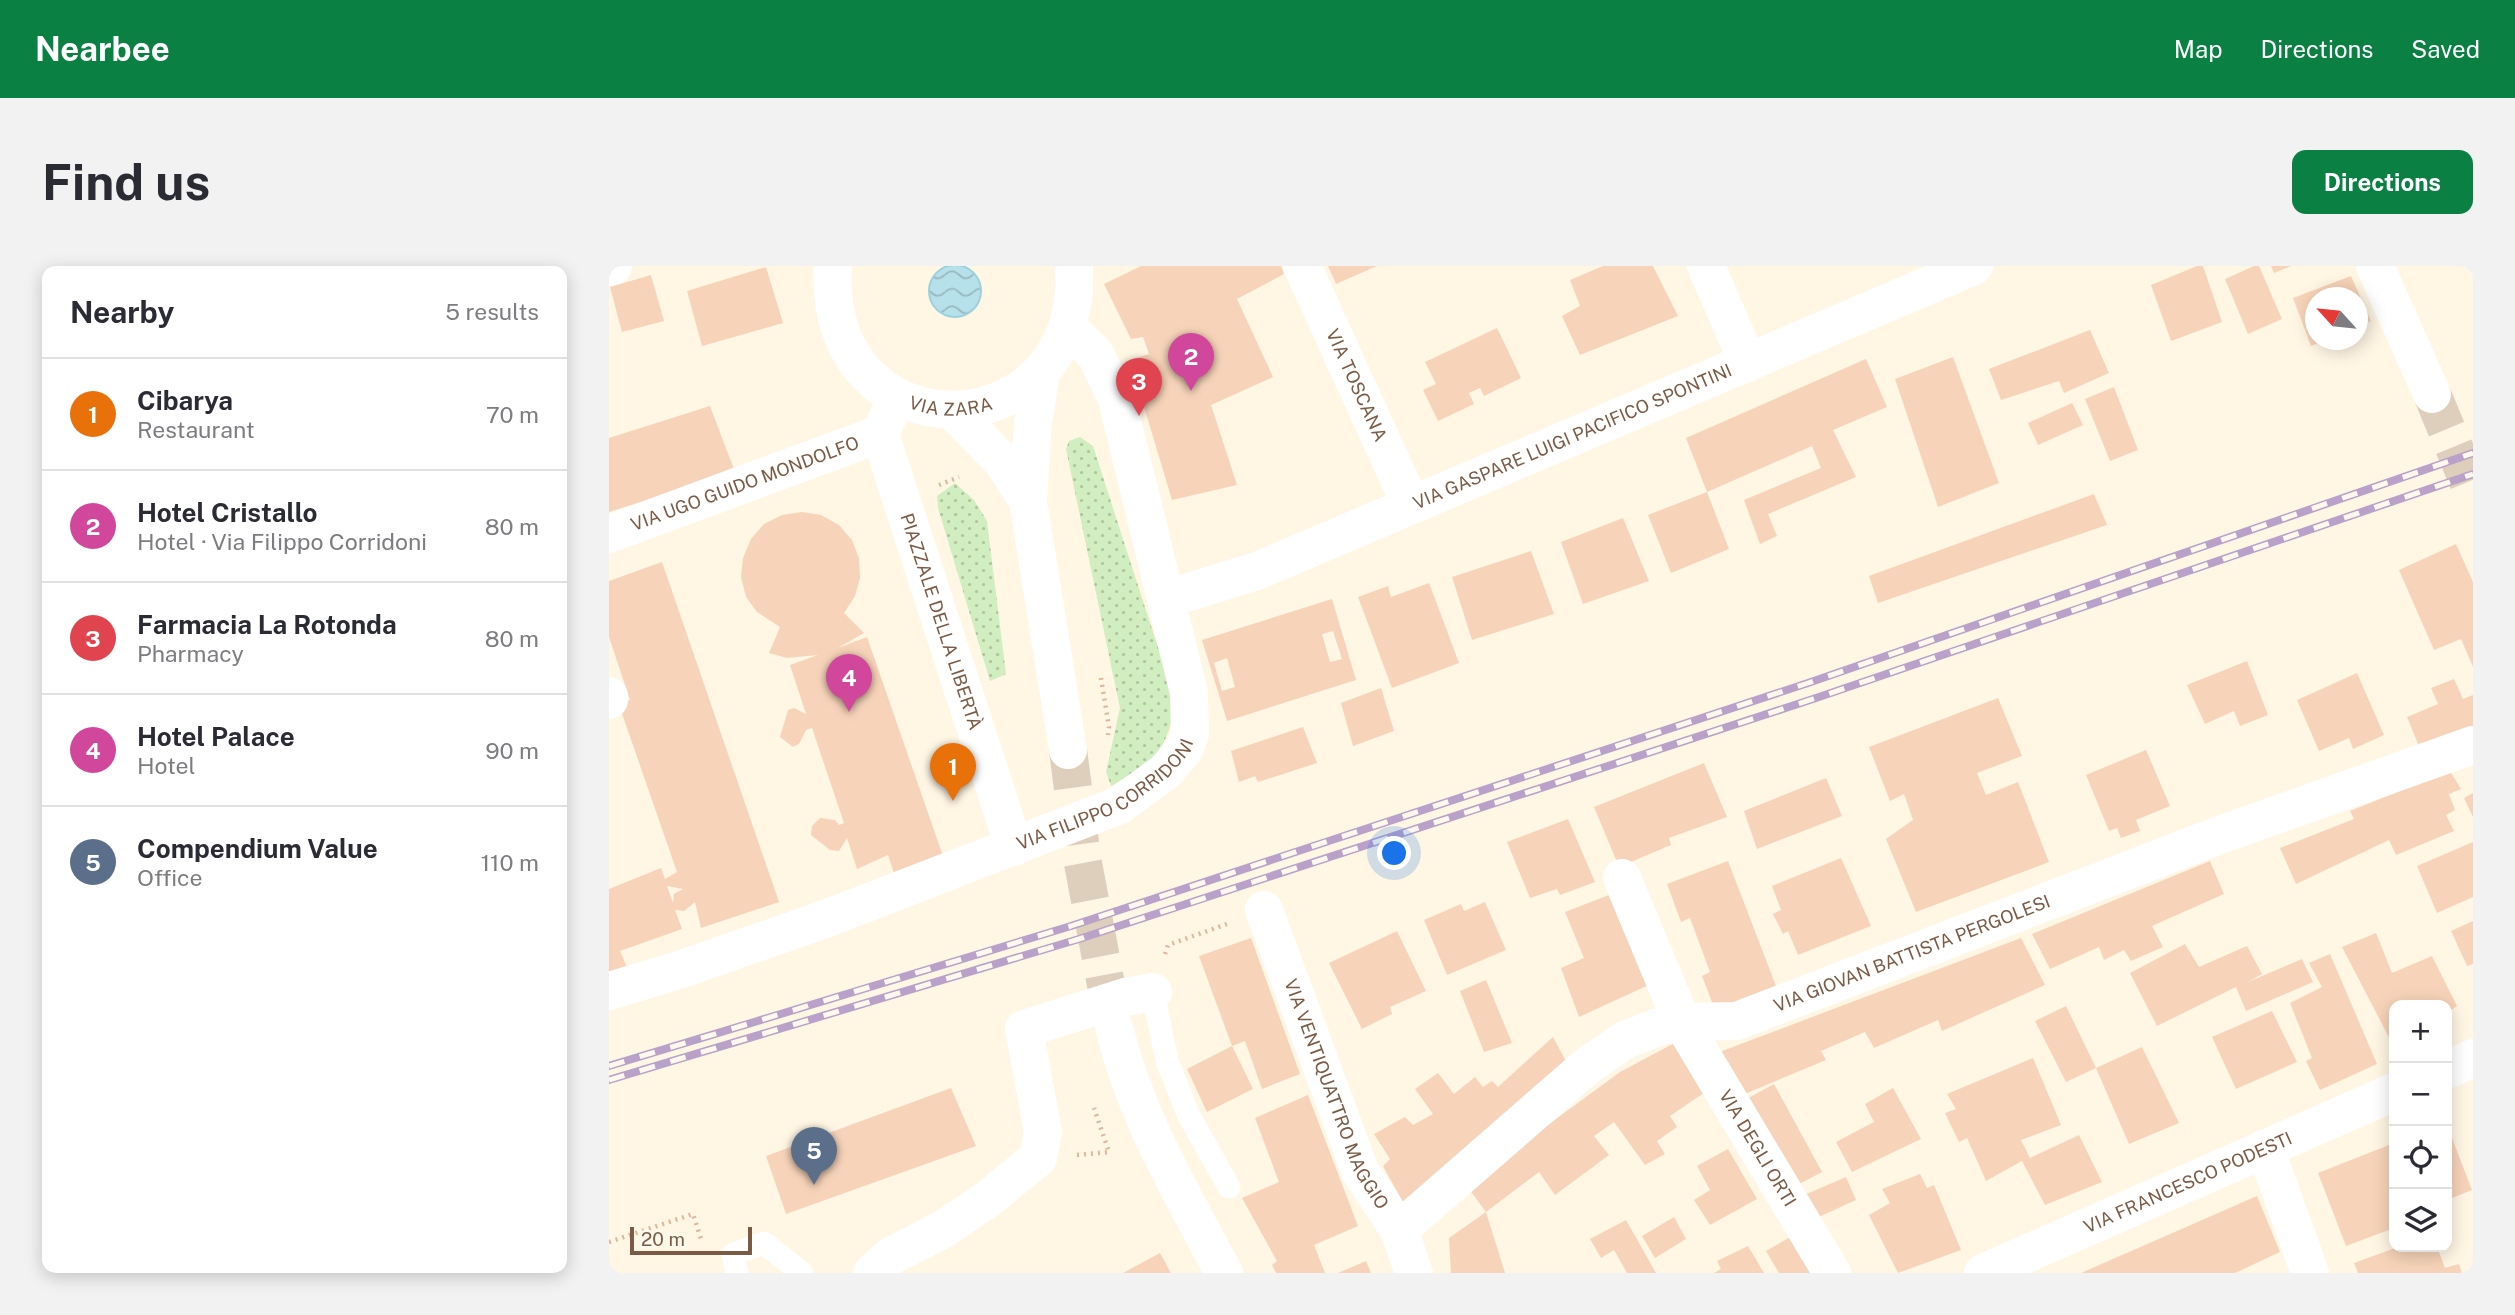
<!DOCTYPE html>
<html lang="en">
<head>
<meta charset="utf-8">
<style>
  :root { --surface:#fff; --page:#f2f2f3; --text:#2b2b33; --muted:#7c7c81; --line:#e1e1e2; --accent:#0b8043 }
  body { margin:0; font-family:"Public Sans",sans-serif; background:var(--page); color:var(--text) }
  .controls { position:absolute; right:21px; bottom:21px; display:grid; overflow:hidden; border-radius:14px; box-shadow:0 4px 18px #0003 }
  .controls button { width:63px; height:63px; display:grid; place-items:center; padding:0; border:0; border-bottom:2px solid var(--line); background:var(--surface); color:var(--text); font:35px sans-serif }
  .compass { position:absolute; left:1696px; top:21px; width:63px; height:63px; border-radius:50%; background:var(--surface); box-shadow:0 4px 18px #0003; rotate:297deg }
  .scale { position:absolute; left:21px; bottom:18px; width:122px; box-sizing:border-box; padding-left:7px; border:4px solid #7b5b46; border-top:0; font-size:19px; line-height:24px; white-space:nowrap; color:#7b5b46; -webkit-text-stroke:5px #fff9ed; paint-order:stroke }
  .you { position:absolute; left:786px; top:588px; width:24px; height:24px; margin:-18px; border:5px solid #fff; border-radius:50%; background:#1a73e8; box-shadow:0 0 0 10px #1a73e833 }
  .badge { display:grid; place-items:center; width:46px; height:46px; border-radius:50%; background:var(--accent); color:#fff; font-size:23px; font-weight:700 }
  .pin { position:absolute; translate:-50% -58px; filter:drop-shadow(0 2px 4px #0008) }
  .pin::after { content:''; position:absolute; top:37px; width:24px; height:21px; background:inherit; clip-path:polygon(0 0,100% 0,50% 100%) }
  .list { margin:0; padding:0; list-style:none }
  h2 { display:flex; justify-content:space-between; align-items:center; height:91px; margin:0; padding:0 28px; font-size:30px }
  h2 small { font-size:23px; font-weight:400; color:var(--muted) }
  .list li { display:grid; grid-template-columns:46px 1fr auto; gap:21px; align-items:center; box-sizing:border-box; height:112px; padding:0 28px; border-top:2px solid var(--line) }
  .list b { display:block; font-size:26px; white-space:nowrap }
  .list p { margin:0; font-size:23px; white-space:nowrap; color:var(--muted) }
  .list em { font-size:23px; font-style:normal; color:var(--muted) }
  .icon { flex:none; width:38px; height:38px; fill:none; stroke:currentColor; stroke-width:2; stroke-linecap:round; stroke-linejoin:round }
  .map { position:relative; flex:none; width:1864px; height:1007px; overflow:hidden; border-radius:14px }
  header { display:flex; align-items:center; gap:42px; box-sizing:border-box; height:98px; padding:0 35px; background:var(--accent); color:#fff }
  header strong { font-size:33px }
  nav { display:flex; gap:38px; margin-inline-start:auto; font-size:24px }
  .intro { display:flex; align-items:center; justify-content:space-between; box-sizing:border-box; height:168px; padding:0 42px }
  h1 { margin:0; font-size:49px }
  .button { padding:18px 32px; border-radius:14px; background:var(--accent); color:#fff; font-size:24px; font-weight:700 }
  main { display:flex; gap:42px; padding:0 42px }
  aside { flex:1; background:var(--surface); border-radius:14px; box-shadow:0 4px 18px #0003 }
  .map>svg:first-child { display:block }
  .grass { fill:url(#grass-dots) }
  .water { fill:url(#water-waves); stroke:#9bd0de; stroke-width:2 }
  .building { fill:#f7d4b9; fill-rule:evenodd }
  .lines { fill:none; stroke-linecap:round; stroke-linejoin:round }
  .street-tunnel { stroke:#decfbc; stroke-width:38; stroke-dasharray:38 19; stroke-linecap:butt }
  .secondary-tunnel { stroke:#decfbc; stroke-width:38; stroke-dasharray:38 19; stroke-linecap:butt }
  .path { stroke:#ddb89b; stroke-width:4.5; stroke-dasharray:2 5; stroke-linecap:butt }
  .lane { stroke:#fff; stroke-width:23 }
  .street { stroke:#fff; stroke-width:38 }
  .secondary { stroke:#fff; stroke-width:38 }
  .rail-casing { stroke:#b9a1ca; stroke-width:8 }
  .rail { stroke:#fff9ed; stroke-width:5; stroke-dasharray:16; stroke-linecap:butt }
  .labels { text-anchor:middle; stroke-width:5; stroke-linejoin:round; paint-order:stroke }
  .street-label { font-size:18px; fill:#7b5b46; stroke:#fff9ed }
</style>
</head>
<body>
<header>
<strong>Nearbee</strong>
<nav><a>Map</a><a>Directions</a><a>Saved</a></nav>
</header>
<div class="intro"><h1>Find us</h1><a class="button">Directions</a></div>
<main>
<aside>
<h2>Nearby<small>5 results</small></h2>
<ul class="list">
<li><span class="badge" style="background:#e8710a">1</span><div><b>Cibarya</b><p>Restaurant</p></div><em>70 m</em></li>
<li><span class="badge" style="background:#d1479c">2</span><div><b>Hotel Cristallo</b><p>Hotel · Via Filippo Corridoni</p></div><em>80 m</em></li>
<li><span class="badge" style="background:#e0444e">3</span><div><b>Farmacia La Rotonda</b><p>Pharmacy</p></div><em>80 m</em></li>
<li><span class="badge" style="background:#d1479c">4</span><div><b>Hotel Palace</b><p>Hotel</p></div><em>90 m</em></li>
<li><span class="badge" style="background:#5c6f8a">5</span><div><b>Compendium Value</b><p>Office</p></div><em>110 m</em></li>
</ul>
</aside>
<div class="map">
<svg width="1864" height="1007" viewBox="0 0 1864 1007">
  <defs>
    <pattern id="grass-dots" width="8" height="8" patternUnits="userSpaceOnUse" patternTransform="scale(1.75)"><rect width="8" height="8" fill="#d1eec1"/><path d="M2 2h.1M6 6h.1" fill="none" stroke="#afc49f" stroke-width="1.8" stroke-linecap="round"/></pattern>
    <pattern id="water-waves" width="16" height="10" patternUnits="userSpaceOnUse" patternTransform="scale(1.75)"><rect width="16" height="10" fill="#b6e1eb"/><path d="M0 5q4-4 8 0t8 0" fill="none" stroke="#99b9c0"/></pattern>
  </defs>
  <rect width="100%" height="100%" fill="#fff6e4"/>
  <path class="grass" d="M471 171 484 180 564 428C565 481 544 496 502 520L497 506 511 442 457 183 460 175Z
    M346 217 365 234 378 255 397 408 381 415 329 242 328 230Z"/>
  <path class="water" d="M320 25a26 26 0 1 1 52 0a26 26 0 1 1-52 0Z"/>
  <path class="building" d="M532 0H672L675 8 628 33 664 111 602 139 628 219 563 234 521 94 540 88 534 71 522 73 495 18Z
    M719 0H768L727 18Z
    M994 0H1044L1069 50 971 89 953 50 971 40 961 14Z
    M1588 0H1594L1613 56 1562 75 1542 19Z
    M1645 0H1650L1673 53 1639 68 1616 13Z
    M1662 0H1682L1665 7Z
    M157 1 174 57 93 80 78 25Z
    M42 9 55 55 13 66 1 21Z
    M1742 10 1762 55 1748 61V32H1706V74H1717L1702 80 1684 32Z
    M888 62 912 112 875 130 871 122 860 127 865 138 829 155 814 124 827 118 816 96Z
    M1481 64 1500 107 1455 127 1450 115 1392 134 1380 103Z
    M1344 91 1390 217 1329 241 1286 113Z
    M1257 93 1278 141 1224 164 1247 211 1159 248 1168 270 1151 278 1135 234 1212 202 1203 180 1098 226 1120 283 1062 307 1039 249 1098 226 1077 172Z
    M1505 121 1529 184 1501 195 1476 133Z
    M1463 137 1474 159 1429 179 1419 157Z
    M101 140 126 206 0 246V172Z
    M1485 228 1498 259 1269 337 1260 310Z
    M193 246 212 249 230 259 243 274 250 292 251 312 246 330 235 347 255 367 229 382 258 371 336 596 285 607 279 589 248 603 238 572 230 585 221 584 202 569 203 560 211 552 226 554 230 559 235 557 203 462 197 464 190 478 184 481 171 471 179 444 185 442 197 448 181 399 209 389 178 392 160 387 171 361 148 346 137 331 132 311 134 292 142 273 155 258 173 249Z
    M1014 252 1040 315 974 338 952 276Z
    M1847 278 1864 316V401L1852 373 1825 384 1790 304Z
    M922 285 945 348 863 374 843 311Z
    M53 296 170 636 92 662 86 636 75 645 66 644 73 663 11 685 22 711 0 717V623L52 602 56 613 68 606 10 439 21 434 0 371V315ZM58 620 74 623 65 628 64 637Z
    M820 317 850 397 783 422 749 331 779 320 782 331Z
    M723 333 747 414 618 455 593 374ZM724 365 733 393 721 396 713 368ZM618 392 626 421 613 425 605 397Z
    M1638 395 1659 449 1631 460 1625 445 1596 458 1578 419Z
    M1748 407 1775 469 1744 483 1740 472 1710 485 1688 434Z
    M1845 413 1854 433 1864 429V463L1812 485 1798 451 1829 438 1822 422Z
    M772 422 785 465 744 480 732 437Z
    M1389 432 1413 490 1368 507 1377 529 1409 516 1440 596 1307 646 1277 573 1304 554 1295 528 1281 535 1260 481Z
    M694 461 708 497 649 516 646 510 630 516 622 485Z
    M1537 484 1561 540 1527 554 1531 565 1512 572 1508 562 1500 565 1477 509Z
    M1095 497 1118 551 1060 572 1062 579 1010 601 985 541Z
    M1841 505 1852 523 1840 528 1846 544 1837 549 1845 565 1787 589 1780 574 1687 618 1671 582 1745 553 1741 545Z
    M1217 512 1233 550 1148 583 1135 545Z
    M1864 527V551L1855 532Z
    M959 553 986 616 951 629 948 623 921 632 898 576Z
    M1864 576V631L1828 647 1808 600Z
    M1232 592 1262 660 1189 689 1179 665 1174 668 1164 648 1172 644 1163 620Z
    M1119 595 1167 720 1106 744 1093 710 1101 706 1081 652 1072 656 1058 618Z
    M1601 595 1615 628 1543 660 1554 681 1522 695 1515 684 1495 694 1490 681 1441 703 1423 668Z
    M1005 627 1044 717 970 751 952 702 975 692 956 646Z
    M876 636 897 684 838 709 815 654 852 638 855 645Z
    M1864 655V698L1858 700 1842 665Z
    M788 665 817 725 781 741 783 748 753 763 720 697Z
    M1767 667 1783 707 1823 690 1848 740 1838 747V739H1785V781L1733 681Z
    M642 672 691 808 653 823 636 775 623 780 644 823 598 846 578 803 623 780 590 690Z
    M1412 672 1436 719 1333 765 1329 754 1265 782 1256 766 1212 785 1217 794 1131 830 1108 787Z
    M1576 678 1590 701 1638 680 1653 708 1639 716 1693 693 1704 716 1637 745 1627 721 1548 760 1521 707Z
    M1721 688 1768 798 1711 824 1697 795 1703 792 1681 737 1713 721 1700 697Z
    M877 714 903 777 875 786 851 725Z
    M1457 740 1487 802 1533 781 1570 857 1520 878 1487 802 1457 816 1426 755Z
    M1663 745 1688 796 1627 823 1603 771Z
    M944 771 961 803 795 938 774 900 781 893 765 868 796 851 804 859 824 848 806 823 829 807 845 828 866 811 874 821 883 815 889 821Z
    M1073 773 1102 822 1061 850 1068 861 1048 875 1056 888 1036 899 1005 856 985 870 1000 889 946 929 930 906 877 946 857 919 1011 806Z
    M1424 792 1452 859 1412 874 1421 892 1470 869 1493 916 1436 939 1413 895 1377 915 1358 872 1350 876 1336 847 1347 843 1338 828Z
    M1165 818 1213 906 1181 923 1134 835Z
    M342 822 367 880 177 948 157 890Z
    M1284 822 1312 873 1243 906 1227 876 1265 856 1256 838Z
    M699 829 749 960 705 979 716 1007H667L663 999 668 995 633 932 670 916 646 852Z
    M1838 859 1863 924 1838 934Z
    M1785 877V962L1737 980 1709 907Z
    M1119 883 1148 933 1101 959 1085 934 1101 924 1088 900Z
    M1311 908 1318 922 1325 919 1352 984 1289 1007 1260 949 1281 937 1273 923Z
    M1237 911 1247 934 1203 954 1193 930Z
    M1648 930 1671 986 1626 1007H1472Z
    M877 946 896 1007H842L840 972Z
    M1065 951 1077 973 1046 992 1033 970Z
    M1017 954 1047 1007H1018L1005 984 992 992 981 973Z
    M1190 966 1214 1007H1170L1157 985Z
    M1139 980 1155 1007H1105L1112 1003 1108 995Z
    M1789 981H1828L1836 1002 1850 998 1853 1007H1749L1745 997Z
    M551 987 562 1007H514Z
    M757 995 762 1007H729Z"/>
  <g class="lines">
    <path class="street-tunnel" d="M1823 128 1864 227"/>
    <path class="secondary-tunnel" d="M459 484 473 592 505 761"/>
    <path class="path" d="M330 219 350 211
      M492 412 500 461 499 469
      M556 688 559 679 618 658
      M468 889 500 886 485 842
      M0 976 84 948 93 976"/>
    <path class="lane" d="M544 726 558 795 579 848 620 921
      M128 1007 124 988 155 977 193 1007"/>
    <g class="street">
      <path id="s1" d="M693 0 802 239"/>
      <path d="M1097 0 1139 97"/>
      <path d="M1766 0 1823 128"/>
      <path d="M0 1 4 0"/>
      <path id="s2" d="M288 131 271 168 405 581"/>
      <path id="s3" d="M0 268 271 168"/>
      <path id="s4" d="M557 333 648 305 1365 0"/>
      <path d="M0 430V434"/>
      <path id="s5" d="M1013 612 1073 756 1223 1007"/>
      <path id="s6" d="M655 644 751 905 790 964 805 1007"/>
      <path id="s7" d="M0 725 73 703 219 652 511 539 557 505 575 484 581 468 580 427 508 134 487 89 460 62"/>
      <path d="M1656 882 1701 1007"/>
      <path id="s8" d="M790 964 978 800 1016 774 1049 761 1073 756 1128 755 1608 570 1864 479"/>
      <path d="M263 1007 282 990 333 964 379 933 429 892 434 866 415 763 516 731 544 726"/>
    </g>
    <g class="secondary">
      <path id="s9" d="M224 0C211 192 476 191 465 0"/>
      <path d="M432 107 424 157 419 235 459 484"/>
      <path d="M344 145 393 195 419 235"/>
      <path d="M505 761C526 849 573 928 615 1007"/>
      <path d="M1838 804 1864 792"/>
      <path id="s10" d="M1374 1007 1785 826"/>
    </g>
    <defs>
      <path id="rail" d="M0 800 462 660 1199 417 1864 187
        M0 814 470 673 1207 432 1864 208"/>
    </defs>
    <use href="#rail" class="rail-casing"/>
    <use href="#rail" class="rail"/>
  </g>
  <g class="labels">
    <g class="street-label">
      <text dy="6" stroke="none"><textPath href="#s1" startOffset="131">VIA TOSCANA</textPath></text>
      <text dy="6" stroke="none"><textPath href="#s9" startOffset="210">VIA ZARA</textPath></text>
      <text dy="6" stroke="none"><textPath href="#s4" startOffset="438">VIA GASPARE LUIGI PACIFICO SPONTINI</textPath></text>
      <text dy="6" stroke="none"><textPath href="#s3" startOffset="145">VIA UGO GUIDO MONDOLFO</textPath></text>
      <text dy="6" stroke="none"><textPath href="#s2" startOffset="238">PIAZZALE DELLA LIBERTÀ</textPath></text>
      <text dy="6" stroke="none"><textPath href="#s7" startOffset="537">VIA FILIPPO CORRIDONI</textPath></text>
      <text dy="6" stroke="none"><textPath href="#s8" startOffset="598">VIA GIOVAN BATTISTA PERGOLESI</textPath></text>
      <text dy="6" stroke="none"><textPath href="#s6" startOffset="198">VIA VENTIQUATTRO MAGGIO</textPath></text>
      <text dy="6" stroke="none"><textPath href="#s5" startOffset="303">VIA DEGLI ORTI</textPath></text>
      <text dy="6" stroke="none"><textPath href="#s10" startOffset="224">VIA FRANCESCO PODESTI</textPath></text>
    </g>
  </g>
</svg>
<div class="controls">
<button>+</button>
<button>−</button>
<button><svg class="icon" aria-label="locate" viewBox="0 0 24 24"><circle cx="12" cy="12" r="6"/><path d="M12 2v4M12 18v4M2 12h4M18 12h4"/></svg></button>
<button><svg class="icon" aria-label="layers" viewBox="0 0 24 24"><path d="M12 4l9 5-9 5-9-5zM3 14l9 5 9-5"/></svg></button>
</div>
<svg class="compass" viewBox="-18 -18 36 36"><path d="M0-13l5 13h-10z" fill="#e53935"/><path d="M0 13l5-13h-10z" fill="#7c7c81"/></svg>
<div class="scale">20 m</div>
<div class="you"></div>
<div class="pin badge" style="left:344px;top:535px;background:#e8710a">1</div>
<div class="pin badge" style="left:582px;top:125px;background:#d1479c">2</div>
<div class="pin badge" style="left:530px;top:150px;background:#e0444e">3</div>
<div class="pin badge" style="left:240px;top:446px;background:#d1479c">4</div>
<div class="pin badge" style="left:205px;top:919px;background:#5c6f8a">5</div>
</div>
</main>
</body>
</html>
